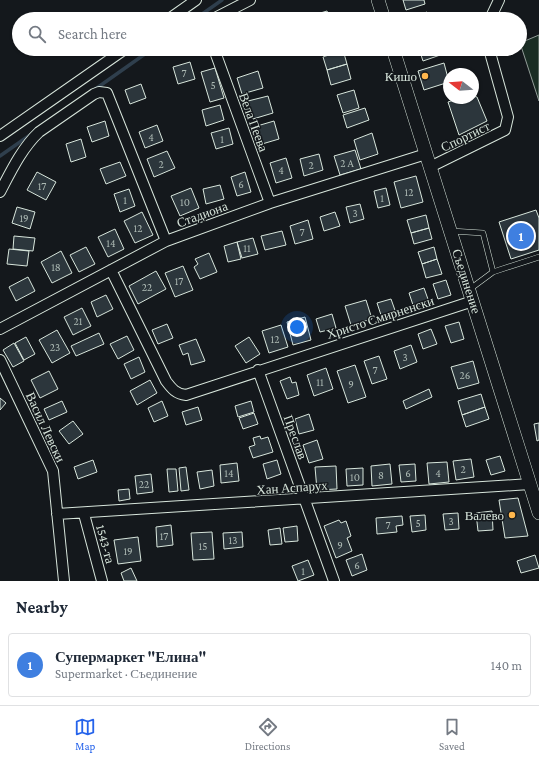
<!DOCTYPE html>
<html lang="en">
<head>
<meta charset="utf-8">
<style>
  :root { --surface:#fff; --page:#f6f6f7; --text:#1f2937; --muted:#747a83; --line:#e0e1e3; --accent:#2563eb }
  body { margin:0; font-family:"Crimson Pro",serif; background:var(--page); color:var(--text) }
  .compass { position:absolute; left:443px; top:68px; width:36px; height:36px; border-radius:50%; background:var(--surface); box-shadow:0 1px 3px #0004; rotate:287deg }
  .you { position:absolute; left:297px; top:327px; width:14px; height:14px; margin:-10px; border:3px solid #fff; border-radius:50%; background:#1a73e8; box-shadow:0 0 0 6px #1a73e833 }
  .badge { display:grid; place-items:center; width:26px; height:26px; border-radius:50%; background:var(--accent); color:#fff; font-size:13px; font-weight:700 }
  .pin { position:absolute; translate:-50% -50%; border:2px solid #fff; box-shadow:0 1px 4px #0006 }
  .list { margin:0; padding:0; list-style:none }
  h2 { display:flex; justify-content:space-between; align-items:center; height:52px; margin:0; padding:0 16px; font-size:17px }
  h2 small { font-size:13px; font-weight:400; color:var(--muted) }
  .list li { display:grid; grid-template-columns:26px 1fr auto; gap:12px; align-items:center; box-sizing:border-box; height:64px; margin:0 8px 8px; padding:0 8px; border:1px solid var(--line); border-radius:4px }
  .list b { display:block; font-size:15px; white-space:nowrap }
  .list p { margin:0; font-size:13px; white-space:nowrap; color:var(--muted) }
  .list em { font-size:13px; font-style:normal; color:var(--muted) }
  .icon { flex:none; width:22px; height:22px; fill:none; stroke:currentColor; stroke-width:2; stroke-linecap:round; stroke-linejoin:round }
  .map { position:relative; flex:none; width:539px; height:581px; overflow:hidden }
  .search { position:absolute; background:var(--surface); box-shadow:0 1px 3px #0004; left:12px; right:12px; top:12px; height:44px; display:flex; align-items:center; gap:10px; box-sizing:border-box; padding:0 14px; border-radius:22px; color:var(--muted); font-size:15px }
  .sheet { height:124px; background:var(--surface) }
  nav { display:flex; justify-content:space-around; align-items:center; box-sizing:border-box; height:56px; border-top:1px solid var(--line); background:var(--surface); font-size:11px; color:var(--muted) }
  nav a { display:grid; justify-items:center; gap:2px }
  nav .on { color:var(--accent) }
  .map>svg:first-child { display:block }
  .green { fill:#1a2d24; stroke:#939e99 }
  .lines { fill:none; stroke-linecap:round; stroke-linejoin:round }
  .stream { stroke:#2f3f4d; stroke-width:3.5 }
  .building { fill:#2c363c; stroke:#d8e6dc }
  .service-casing { stroke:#d8e6dc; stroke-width:6 }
  .minor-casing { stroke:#d8e6dc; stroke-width:12 }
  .tertiary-casing { stroke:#d8e6dc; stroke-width:14 }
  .service { stroke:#14181c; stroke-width:5 }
  .minor { stroke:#14181c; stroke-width:10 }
  .tertiary { stroke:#14181c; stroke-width:13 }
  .poi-dot { fill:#ffb74d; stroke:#14181c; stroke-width:1.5 }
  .labels { text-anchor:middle; stroke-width:3; stroke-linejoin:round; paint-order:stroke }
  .number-label { font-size:11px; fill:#adbab4 }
  .poi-label { font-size:13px; fill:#d8e6dc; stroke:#14181c; text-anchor:end }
  .street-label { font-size:13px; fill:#d8e6dc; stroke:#14181c }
</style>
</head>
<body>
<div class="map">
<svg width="539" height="581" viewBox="0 0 539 581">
  <rect width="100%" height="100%" fill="#14181c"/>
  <path class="green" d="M539 35V101L520 43Z"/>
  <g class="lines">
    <path class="stream" d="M195 19 222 0
      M94 90 152 49
      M0 156 30 135"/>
  </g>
  <path class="building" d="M403 0H424L425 4 406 10Z
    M327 11 330 19H307V17Z
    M427 12 429 19H405Z
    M235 49H255L237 55Z
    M419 49H445L446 53 423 61Z
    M343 50 347 64 327 70 323 57Z
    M190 62 195 79 178 84 173 67Z
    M444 63 449 82 424 90 418 71Z
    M347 64 351 79 331 85 327 70Z
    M215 68 224 98 210 102 201 72Z
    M258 71 263 88 242 94 237 78Z
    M141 84 146 98 130 104 125 90Z
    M354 90 359 108 343 113 337 95Z
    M268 96 273 113 253 119 248 101Z
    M473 96 477 97 487 121 459 135 448 102 460 98H473Z
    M220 105 224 120 206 126 202 110Z
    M365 108 369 120 347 128 343 115Z
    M105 121 109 136 92 142 87 127Z
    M274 121 279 139 262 144 257 126Z
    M157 125 163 141 145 148 139 132Z
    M229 128 233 144 216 149 211 133Z
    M372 133 378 154 360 160 354 140Z
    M81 139 86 157 71 162 66 144Z
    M355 150 361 169 340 175 334 156Z
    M167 151 175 168 154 177 147 159Z
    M319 154 323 170 304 176 300 159Z
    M286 158 292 178 276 183 270 163Z
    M120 162 126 176 106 184 100 169Z
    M37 172 56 182 46 200 27 190Z
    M245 172 251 192 237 196 231 177Z
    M416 176 423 202 401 208 394 182Z
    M220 185 224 199 206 204 203 189Z
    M191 188 199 208 180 216 171 196Z
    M386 188 390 205 378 208 374 191Z
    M129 189 135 206 120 212 114 194Z
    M360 204 364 219 350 223 346 207Z
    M17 207 35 212 30 229 12 223Z
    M536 210 539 218V250L511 259 499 222Z
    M142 212 153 235 135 243 124 221Z
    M335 212 340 226 324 231 320 217Z
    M426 215 429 228 411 233 407 220Z
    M308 220 313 239 295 244 290 226Z
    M429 228 432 239 414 244 411 233Z
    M115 229 124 249 108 257 98 237Z
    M282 231 286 245 265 250 261 236Z
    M14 236 35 238 33 251 13 249Z
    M253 238 258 254 242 258 237 242Z
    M237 242 241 259 228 262 224 246Z
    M86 247 95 264 79 272 70 255Z
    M434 247 437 259 422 264 418 252Z
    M9 249 29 251 27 266 7 264Z
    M61 251 72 273 52 283 41 262Z
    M209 253 217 272 200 279 194 267 198 264 195 259Z
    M437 259 442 274 426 278 422 264Z
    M183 266 193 290 175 297 165 273Z
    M156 271 166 289 138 304 129 286Z
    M28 277 35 291 16 301 9 287Z
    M446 280 451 295 438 299 433 284Z
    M424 288 429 302 414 308 409 293Z
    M106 295 113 309 97 317 91 302Z
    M391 299 397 316 383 321 377 303Z
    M366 300 372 319 351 325 345 306Z
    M82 308 91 326 73 335 64 317Z
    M332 314 336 328 320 332 316 319Z
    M305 317 311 340 293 345 287 322Z
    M459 322 464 339 451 343 445 326Z
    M167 324 173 338 158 344 152 330Z
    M281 325 288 347 269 353 262 331Z
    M431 329 437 344 423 349 418 334Z
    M57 330 70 353 52 363 39 340Z
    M99 333 104 344 76 356 71 346Z
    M127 336 134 350 118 359 110 344Z
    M26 337 35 354 24 360 15 343Z
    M249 337 260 354 246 363 235 346Z
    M196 339 205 361 191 365 188 353 183 355 179 345Z
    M14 343 24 361 13 367 3 350Z
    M411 345 417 362 400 369 394 351Z
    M379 356 387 379 372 384 364 361Z
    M139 357 145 372 131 379 124 364Z
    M473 361 479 383 458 389 451 367Z
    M355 365 366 397 348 403 337 371Z
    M326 368 333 389 314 396 307 375Z
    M49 371 58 389 40 398 31 380Z
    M290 377 292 383 296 382 299 395 287 399 280 381Z
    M150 380 157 393 137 405 130 391Z
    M429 389 432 397 406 409 403 401Z
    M481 394 485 407 462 415 458 401Z
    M0 398 6 403 0 410Z
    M62 401 67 412 49 420 44 409Z
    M162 401 168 416 154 422 148 408Z
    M251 401 254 412 238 417 235 406Z
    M198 407 202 420 186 425 182 412Z
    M485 407 489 419 466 427 462 415Z
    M254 413 258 424 243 429 239 418Z
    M309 414 314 430 299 434 295 419Z
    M73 421 83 434 69 444 59 431Z
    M539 423V440L537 441 534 424Z
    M260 436 261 439 268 437 273 452 253 458 249 447 255 445 253 438Z
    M317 440 323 459 309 463 303 445Z
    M500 456 505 471 491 475 486 460Z
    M471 459 474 477 456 480 453 461Z
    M93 460 97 472 78 479 74 467Z
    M277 460 281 474 267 479 263 464Z
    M447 462 449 482 429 484 427 463Z
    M237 463 239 481 221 483 220 465Z
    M390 464 392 484 372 486 371 466Z
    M415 464 416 481 401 482 399 465Z
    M336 466 337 489 317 490 315 467Z
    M186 467 189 490 181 491 179 468Z
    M363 468V485L347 486 346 469Z
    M167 469H176L178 491 169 492Z
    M212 470 214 486 200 489 197 472Z
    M151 474 153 492 137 494 135 476Z
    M129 489 130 499 119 501 118 490Z
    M518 498 528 536 505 538 499 500Z
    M492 511 493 530 478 531 476 513Z
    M458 513 459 529 445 530 443 514Z
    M425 515 426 530 412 532 410 516Z
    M402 516 403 525 396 526 397 532 377 534 376 518Z
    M339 520 341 523 346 521 351 536 347 538 352 551 336 558 324 526Z
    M171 525 173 545 157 547 156 527Z
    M297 526 298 541 285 542 283 528Z
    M280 528 282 544 270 545 268 530Z
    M212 532 214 559 193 560 191 533Z
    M242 532 243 547 224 549 223 533Z
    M138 537 141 561 118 564 114 540Z
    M362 554 367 570 352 576 346 560Z
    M535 555 539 568 521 573 517 561Z
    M308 560 314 575 298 581 292 566Z
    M131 568 137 581H124L121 573Z"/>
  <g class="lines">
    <defs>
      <path id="service" d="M451 231 483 233 493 272 470 289
        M493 272 539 257"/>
      <path id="minor" d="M169 19 196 0
        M213 19 250 0
        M490 19 499 0
        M214 49 270 203
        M0 136 125 49
        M430 167 505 130 508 117 489 49
        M0 192C11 171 22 148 39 132L94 94 99 92 107 93 166 241
        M111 270 166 381C172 389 176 394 186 395L473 301
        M0 329 166 241 270 203 426 154
        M0 360 53 471 64 581
        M258 370 334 581
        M57 514 530 484
        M84 514 102 581"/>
      <path id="tertiary" d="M378 0 384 19
        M393 49 539 513"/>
    </defs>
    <use href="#service" class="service-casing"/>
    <use href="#minor" class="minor-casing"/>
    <use href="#tertiary" class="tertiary-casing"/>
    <use href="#service" class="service"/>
    <use href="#minor" class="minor"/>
    <use href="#tertiary" class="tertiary"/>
  </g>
  <g class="poi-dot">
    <circle cx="425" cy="76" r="4"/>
    <circle cx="512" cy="515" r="4"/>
  </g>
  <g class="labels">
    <g class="number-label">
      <text x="184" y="77">7</text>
      <text x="213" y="89">5</text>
      <text x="151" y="141">4</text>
      <text x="222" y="143">1</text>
      <text x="347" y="167">2 A</text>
      <text x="161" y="168">2</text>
      <text x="311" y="169">2</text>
      <text x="281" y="174">4</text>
      <text x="241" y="188">6</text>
      <text x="42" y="190">17</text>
      <text x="409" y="196">12</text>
      <text x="382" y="202">1</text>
      <text x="125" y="204">1</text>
      <text x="185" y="206">10</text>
      <text x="355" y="217">3</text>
      <text x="24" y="222">19</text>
      <text x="138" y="232">12</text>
      <text x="302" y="236">7</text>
      <text x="111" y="247">14</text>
      <text x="247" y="252">11</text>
      <text x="56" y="271">18</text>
      <text x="179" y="285">17</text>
      <text x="147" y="291">22</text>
      <text x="78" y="325">21</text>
      <text x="275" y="343">12</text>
      <text x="55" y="351">23</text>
      <text x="405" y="361">3</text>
      <text x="375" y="374">7</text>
      <text x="465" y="379">26</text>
      <text x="320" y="386">11</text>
      <text x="351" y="388">9</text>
      <text x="463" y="473">2</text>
      <text x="229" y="477">14</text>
      <text x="408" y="477">6</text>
      <text x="438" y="477">4</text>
      <text x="381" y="479">8</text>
      <text x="355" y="481">10</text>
      <text x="144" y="488">22</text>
      <text x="451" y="525">3</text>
      <text x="418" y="527">5</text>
      <text x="388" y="529">7</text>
      <text x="164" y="540">17</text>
      <text x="233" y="544">13</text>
      <text x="340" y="549">9</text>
      <text x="203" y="550">15</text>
      <text x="128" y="555">19</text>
      <text x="357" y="569">6</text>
      <text x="303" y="575">1</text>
    </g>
    <g class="poi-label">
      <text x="417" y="81">Кишо</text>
      <text x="504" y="520">Валево</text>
    </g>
    <g class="street-label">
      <text transform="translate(254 122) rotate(70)" y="5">Вела Пеева</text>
      <text transform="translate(465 136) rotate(-26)" y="5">Спортист</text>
      <text transform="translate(202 214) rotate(-20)" y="5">Стадиона</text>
      <text transform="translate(467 281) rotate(72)" y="5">Съединение</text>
      <text transform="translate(380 317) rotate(-18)" y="5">Христо Смирненски</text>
      <text transform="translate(46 427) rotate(65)" y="5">Васил Левски</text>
      <text transform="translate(296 437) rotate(70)" y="5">Преслав</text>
      <text transform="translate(292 487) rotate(-4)" y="5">Хан Аспарух</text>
      <text transform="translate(106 544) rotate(75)" y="5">1543-та</text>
    </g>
  </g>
</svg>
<svg class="compass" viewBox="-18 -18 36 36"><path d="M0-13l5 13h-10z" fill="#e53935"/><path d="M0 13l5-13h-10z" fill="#747a83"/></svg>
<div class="you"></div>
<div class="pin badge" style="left:521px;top:236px;background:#3f7fe0">1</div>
<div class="search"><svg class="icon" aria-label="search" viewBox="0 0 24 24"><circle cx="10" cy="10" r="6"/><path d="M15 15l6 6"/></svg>Search here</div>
</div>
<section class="sheet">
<h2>Nearby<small></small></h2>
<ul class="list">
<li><span class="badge" style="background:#3f7fe0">1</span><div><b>Супермаркет &quot;Елина&quot;</b><p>Supermarket · Съединение</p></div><em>140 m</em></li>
</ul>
</section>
<nav>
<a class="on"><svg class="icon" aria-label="map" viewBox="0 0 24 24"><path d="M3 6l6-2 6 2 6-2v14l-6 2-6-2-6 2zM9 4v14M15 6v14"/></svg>Map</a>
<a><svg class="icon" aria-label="directions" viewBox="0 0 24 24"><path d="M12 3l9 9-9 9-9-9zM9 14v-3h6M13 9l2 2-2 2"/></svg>Directions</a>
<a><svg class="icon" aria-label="saved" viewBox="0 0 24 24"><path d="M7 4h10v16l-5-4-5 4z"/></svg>Saved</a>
</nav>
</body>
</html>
